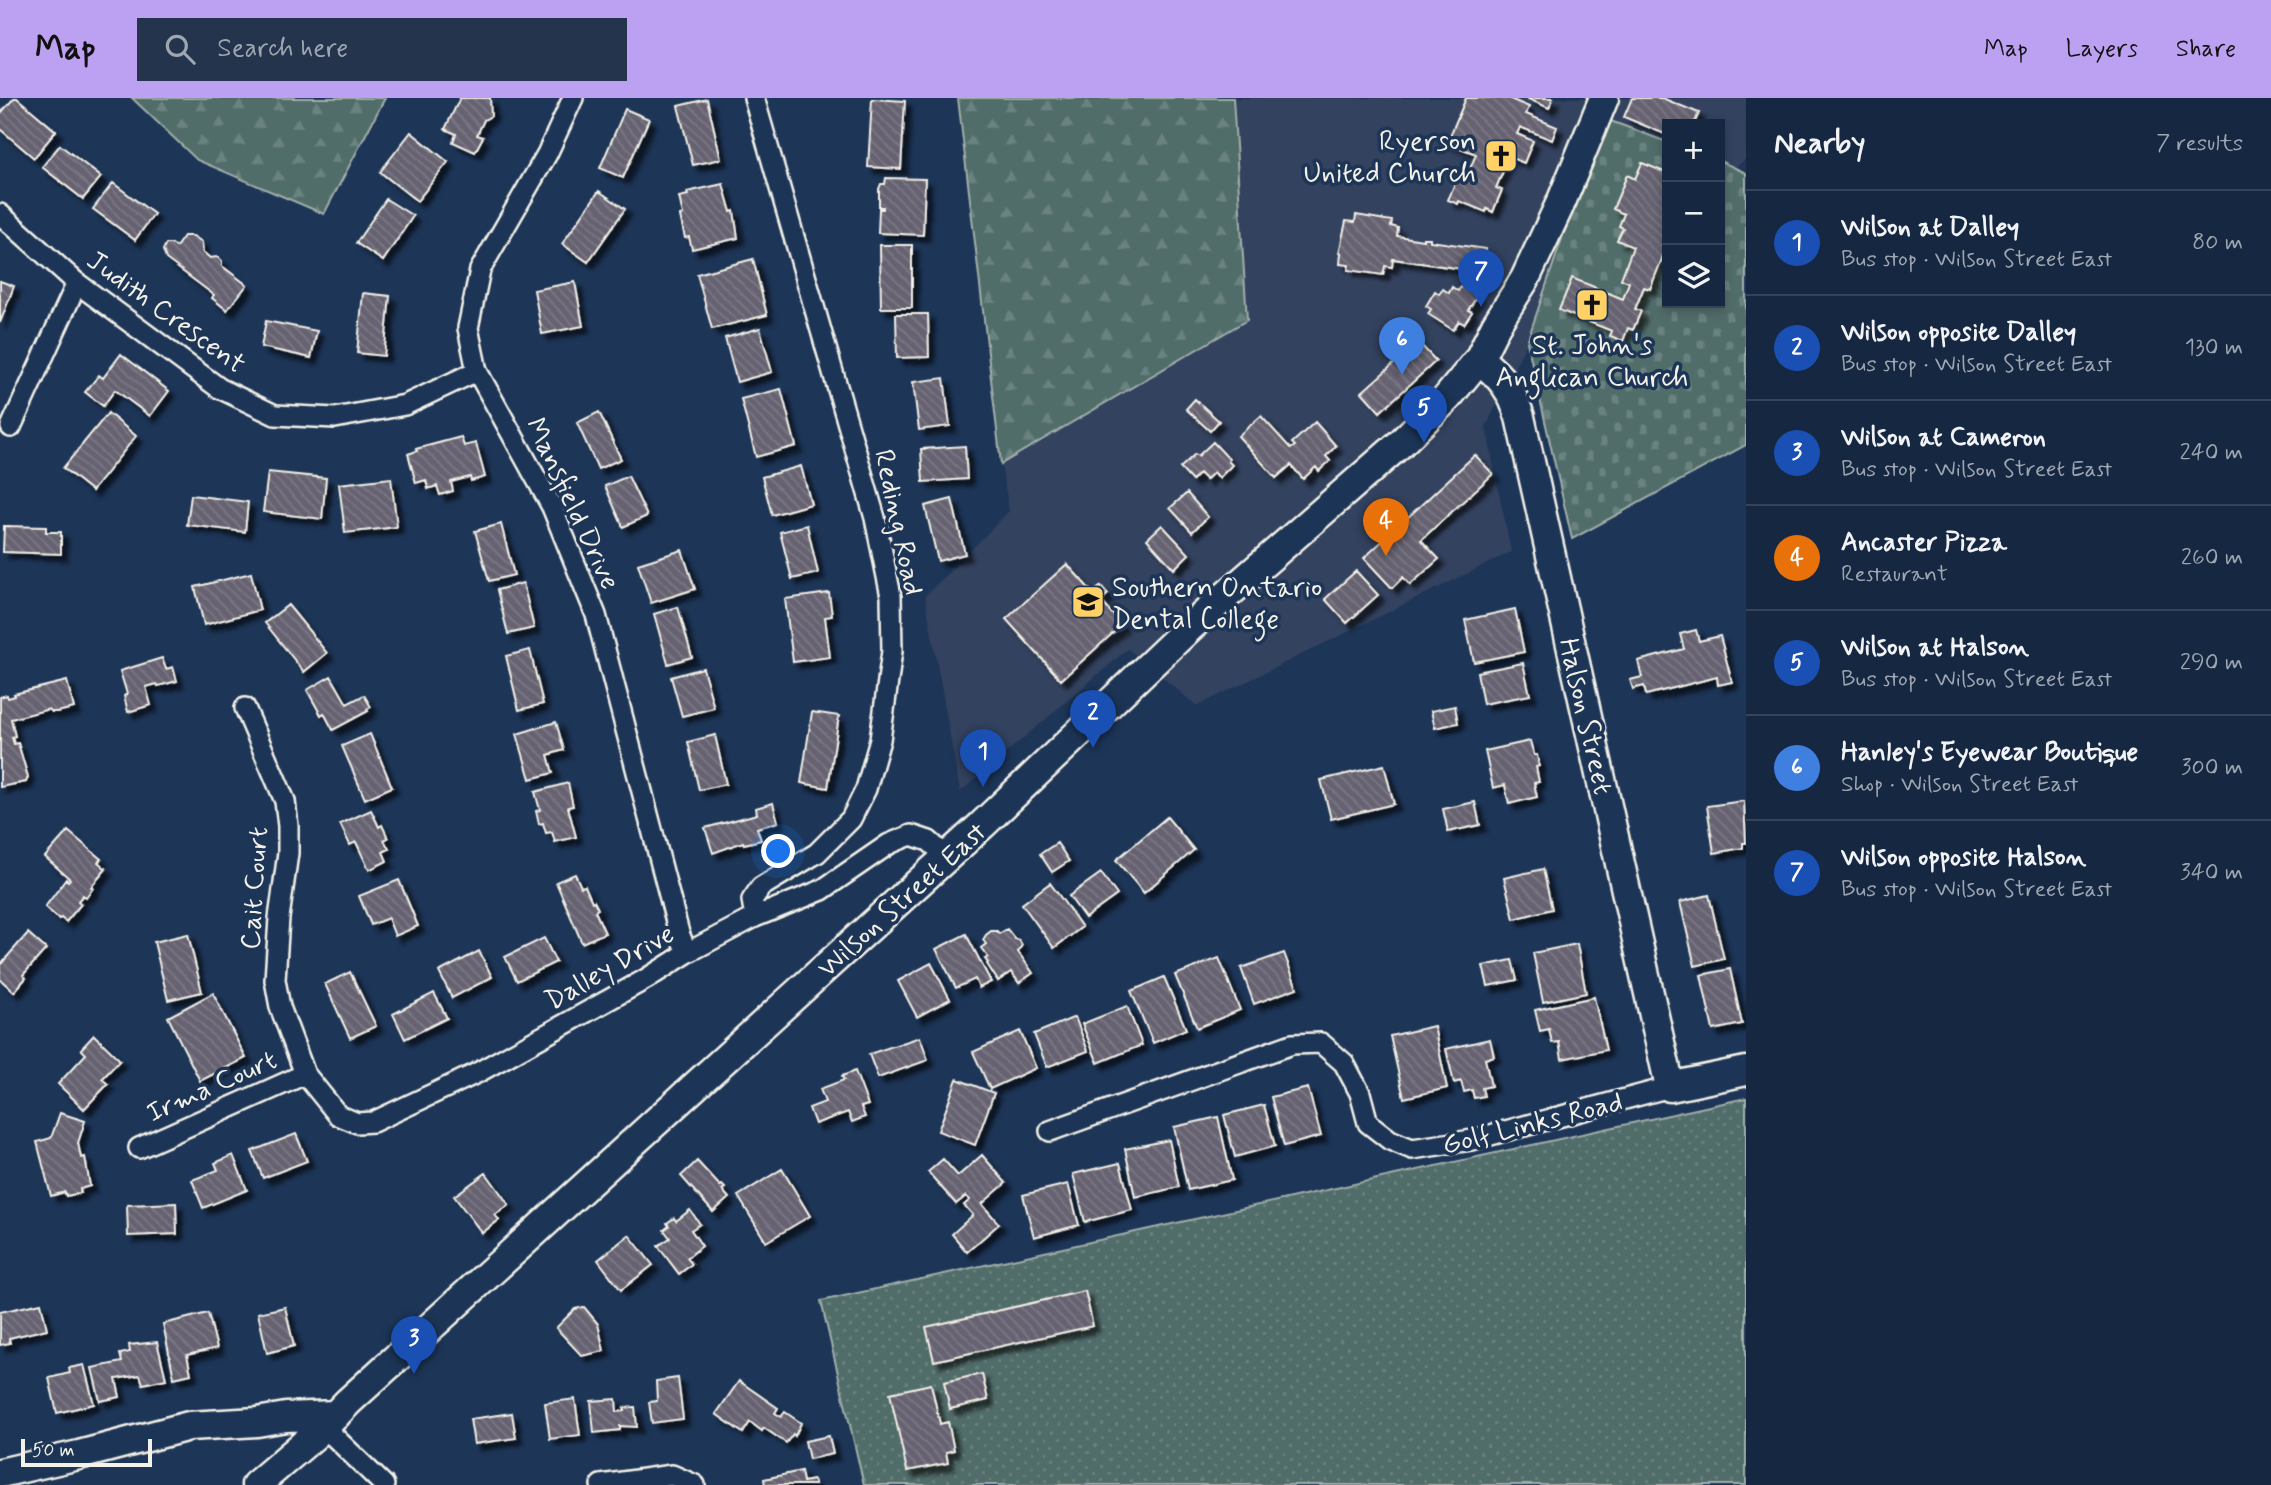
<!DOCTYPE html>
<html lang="en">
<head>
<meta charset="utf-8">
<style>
  :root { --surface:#162841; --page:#23344c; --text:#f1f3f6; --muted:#9ea6b1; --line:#35445a; --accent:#bca0f2 }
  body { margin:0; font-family:Mynerve,sans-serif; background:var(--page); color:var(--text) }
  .controls { position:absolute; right:21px; top:21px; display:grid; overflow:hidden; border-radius:0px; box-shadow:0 4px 10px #0003 }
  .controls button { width:63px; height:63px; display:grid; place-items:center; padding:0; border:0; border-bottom:2px solid var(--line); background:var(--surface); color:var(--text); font:35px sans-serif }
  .scale { position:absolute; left:21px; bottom:18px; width:131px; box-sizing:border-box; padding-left:7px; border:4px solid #f4f1e8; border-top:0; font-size:19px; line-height:24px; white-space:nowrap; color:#f4f1e8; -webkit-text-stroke:5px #1d3557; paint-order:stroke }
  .you { position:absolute; left:779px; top:754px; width:24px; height:24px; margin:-18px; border:5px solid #fff; border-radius:50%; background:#1a73e8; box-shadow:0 0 0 10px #1a73e833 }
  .badge { display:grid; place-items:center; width:46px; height:46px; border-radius:50%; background:var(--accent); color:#fff; font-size:23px; font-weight:700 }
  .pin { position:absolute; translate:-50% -58px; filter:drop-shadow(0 2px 4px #0008) }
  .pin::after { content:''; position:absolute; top:37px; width:24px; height:21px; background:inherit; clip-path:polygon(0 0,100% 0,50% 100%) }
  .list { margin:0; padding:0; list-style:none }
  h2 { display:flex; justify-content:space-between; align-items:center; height:91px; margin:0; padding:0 28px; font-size:30px }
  h2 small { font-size:23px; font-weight:400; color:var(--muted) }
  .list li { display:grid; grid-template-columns:46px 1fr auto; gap:21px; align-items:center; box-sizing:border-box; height:105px; padding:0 28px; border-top:2px solid var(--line) }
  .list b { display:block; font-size:26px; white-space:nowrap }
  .list p { margin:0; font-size:23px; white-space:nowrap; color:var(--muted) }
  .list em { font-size:23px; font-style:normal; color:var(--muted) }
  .icon { flex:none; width:38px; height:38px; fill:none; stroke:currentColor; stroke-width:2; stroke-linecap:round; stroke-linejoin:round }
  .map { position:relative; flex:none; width:1746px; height:1387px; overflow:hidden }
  header { display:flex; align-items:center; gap:42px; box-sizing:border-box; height:98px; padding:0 35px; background:var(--accent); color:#111 }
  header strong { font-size:33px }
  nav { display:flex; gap:38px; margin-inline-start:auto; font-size:24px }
  .search { width:490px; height:63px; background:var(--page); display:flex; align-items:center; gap:18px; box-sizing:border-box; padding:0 24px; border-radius:0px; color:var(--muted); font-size:26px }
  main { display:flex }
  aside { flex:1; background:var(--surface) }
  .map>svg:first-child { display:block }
  .built { fill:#33425f }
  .grass { fill:url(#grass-dots); stroke:#a2afaa; stroke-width:2 }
  .forest { fill:url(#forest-firs); stroke:#a2afaa; stroke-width:2 }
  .cemetery { fill:url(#cemetery-stones); stroke:#a2afaa; stroke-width:2 }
  .building { fill:url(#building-back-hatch); stroke:#f4f1e8; stroke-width:2; filter:url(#shadow) }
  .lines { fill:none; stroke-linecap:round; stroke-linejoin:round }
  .street-casing { stroke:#f4f1e8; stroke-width:24 }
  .secondary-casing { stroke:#f4f1e8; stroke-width:33 }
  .street { stroke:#1d3557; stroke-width:19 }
  .secondary { stroke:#1d3557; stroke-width:28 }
  .labels { text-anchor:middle; stroke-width:7; stroke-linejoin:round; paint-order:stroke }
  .poi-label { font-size:28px; fill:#f4f1e8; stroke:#1d3557; text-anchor:end }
  .street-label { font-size:28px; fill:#f4f1e8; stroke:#1d3557 }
</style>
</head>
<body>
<header>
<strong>Map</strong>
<div class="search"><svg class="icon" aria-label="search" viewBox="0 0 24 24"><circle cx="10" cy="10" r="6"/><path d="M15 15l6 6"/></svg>Search here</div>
<nav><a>Map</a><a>Layers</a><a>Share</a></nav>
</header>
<main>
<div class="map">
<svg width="1746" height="1387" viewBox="0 0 1746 1387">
  <defs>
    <pattern id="grass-dots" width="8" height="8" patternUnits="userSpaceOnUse" patternTransform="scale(1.75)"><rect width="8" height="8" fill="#516d6b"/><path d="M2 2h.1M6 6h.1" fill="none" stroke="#6b8280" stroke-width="1.8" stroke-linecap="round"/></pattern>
    <pattern id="forest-firs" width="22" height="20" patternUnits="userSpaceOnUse" patternTransform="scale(1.75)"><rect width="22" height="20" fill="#516d6b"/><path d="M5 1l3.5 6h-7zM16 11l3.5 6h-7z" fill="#6b8280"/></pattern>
    <pattern id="cemetery-stones" width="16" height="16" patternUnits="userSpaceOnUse" patternTransform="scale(1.75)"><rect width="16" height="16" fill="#516d6b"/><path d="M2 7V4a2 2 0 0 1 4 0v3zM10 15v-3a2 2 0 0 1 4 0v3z" fill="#6b8280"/></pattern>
    <pattern id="building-back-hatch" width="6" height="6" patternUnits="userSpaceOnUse" patternTransform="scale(1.75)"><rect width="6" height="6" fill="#666271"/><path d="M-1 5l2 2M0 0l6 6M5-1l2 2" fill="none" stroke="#7c7985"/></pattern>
    <filter id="shadow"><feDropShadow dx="6" dy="6" stdDeviation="2" flood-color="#0009"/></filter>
  </defs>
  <rect width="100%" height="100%" fill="#1d3557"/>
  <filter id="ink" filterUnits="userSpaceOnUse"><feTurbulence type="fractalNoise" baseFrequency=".0143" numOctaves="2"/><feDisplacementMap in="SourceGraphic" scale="14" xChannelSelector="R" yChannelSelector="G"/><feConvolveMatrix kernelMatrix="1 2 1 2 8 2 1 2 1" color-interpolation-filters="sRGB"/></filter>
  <g filter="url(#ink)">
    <path class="built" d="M1233 0H1746V61L1736 69 1720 63V26H1667V44L1609 22 1574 105 1527 244 1486 329 1511 454 1197 608 1128 551 960 694 925 498 1009 413 1001 366 1247 222Z"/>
    <path class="grass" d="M1746 1000V1387H864L821 1203Z"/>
    <path class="forest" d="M132 0H385L324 116 197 62Z
      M958 0H1233L1247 222 1001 366Z"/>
    <path class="cemetery" d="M1608 22 1667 44V205H1720V63L1746 75V347L1572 441 1527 244 1574 105Z"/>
    <path class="building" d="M14 0H17L56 33 34 60 0 31V16Z
      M460 0H490L491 18 484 22 477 37 483 39 475 54 453 44 456 36 445 31Z
      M1466 0H1508L1529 9 1526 16 1557 29 1552 42 1520 29 1517 36 1533 43 1524 65 1509 59 1496 90 1502 92 1493 114 1487 111 1486 114 1459 103 1458 106 1448 102 1460 73 1468 76 1476 56 1447 45Z
      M1526 0H1553L1549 10Z
      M1632 0H1662L1699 15 1694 26H1667V37L1624 19Z
      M707 1 721 61 693 67 678 8Z
      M872 1 905 3 901 71 868 69Z
      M625 11 649 21 623 80 600 70Z
      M411 34 448 64 417 103 380 74Z
      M60 47 101 79 83 101 42 69Z
      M1642 65 1667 75V148L1650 191 1644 189 1635 211 1641 213 1633 232 1628 230 1623 243 1610 238 1612 233 1559 212 1572 180 1623 201 1629 184 1621 181 1633 149 1617 142 1623 130 1619 128 1624 116 1613 111 1627 77 1635 81Z
      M886 80 925 81 923 137 878 135 879 111H883V109H879V91L881 86H885Z
      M113 85 154 116 135 142 93 111Z
      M723 86 731 114 734 113 738 140 692 151 689 139 685 140 680 118 683 117 679 99 688 97 687 94Z
      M599 93 625 111 588 164 562 146Z
      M386 101 413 118 383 163 356 145Z
      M1356 117 1392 123 1391 128 1398 130 1397 138 1423 142V140H1430V143L1486 151 1483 174 1393 161 1392 169 1385 168 1383 177 1348 172 1349 167 1340 166 1341 155H1339L1346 123 1355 124Z
      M184 138H193L202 144 203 154 210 160 217 159 222 163V168L247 187 227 212 212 200 214 197 166 161 163 152 166 146H172L176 149Z
      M880 147H912V210H881Z
      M753 161 767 217 712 231 697 176Z
      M0 183 14 188 0 225Z
      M575 184 583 228 542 236 534 192Z
      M1462 187 1478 197 1468 212 1472 214 1464 226 1459 223 1453 232 1428 216 1431 211 1426 208 1435 193 1439 196 1443 191 1449 195 1452 189 1458 193Z
      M363 195 390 198 384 258 357 255Z
      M896 216H928L929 259 897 260Z
      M266 223 317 233 311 260 261 249Z
      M1402 227 1436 263 1380 314 1362 294 1398 262 1383 244Z
      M760 230 772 274 737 284 725 240Z
      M121 256 169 293 150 318 115 292 103 308 85 294 99 277 103 280Z
      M944 280 950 328 919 332 913 284Z
      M781 291 796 348 756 359 741 301Z
      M1195 301 1219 323 1210 333 1186 311Z
      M599 314 621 361 598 371 577 325Z
      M108 315 136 338 92 393 63 370Z
      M1261 318 1291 351 1295 348 1292 345 1315 324 1336 348 1326 358 1330 363 1319 373 1316 369 1303 381 1291 367 1276 380 1238 338Z
      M461 339 464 348 476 345 485 379 471 383 470 379 451 384 453 393 440 397 437 388 428 391 426 382 416 385 408 356 417 353 416 351Z
      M1213 344 1229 361 1228 363 1232 367 1219 380 1214 374 1206 382 1199 375 1192 383 1180 370 1195 356 1198 358Z
      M965 348 967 381 923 384 921 351Z
      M1475 357 1493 376 1421 442 1439 461 1410 487 1403 479 1392 490 1364 460Z
      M801 368 811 406 772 417 762 379Z
      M268 374 326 380 322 421 263 414Z
      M628 378 647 418 623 429 605 388Z
      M391 380 397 429 345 435 339 386Z
      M1187 395 1208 419 1192 434 1170 410Z
      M191 397 248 404 245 434 187 427Z
      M952 401 965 456 938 463 925 408Z
      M501 426 514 477 489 483 475 433Z
      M807 427 818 475 792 481 780 434Z
      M1162 427 1189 456 1174 471 1147 441Z
      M4 428 46 429V434H61V456L3 454Z
      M682 452 695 491 651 505 638 466Z
      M1067 466 1093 495 1101 488 1108 496 1101 503 1122 527 1061 582 1006 521Z
      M1356 473 1378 497 1347 525 1325 501Z
      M251 475 260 512 204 527 195 489Z
      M523 485 534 530 508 536 497 492Z
      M829 495 832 518 825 519 830 559 793 564 785 501Z
      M288 507 327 555 304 574 265 525Z
      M678 509 692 559 668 566 654 516Z
      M1515 511 1524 554 1474 564 1465 522Z
      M1696 532 1699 543 1720 538 1732 584 1718 587 1717 579 1646 597 1644 588 1633 591 1630 582 1642 579 1638 563 1684 551 1680 536Z
      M530 552 543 606 519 612 506 558Z
      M162 560 166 571 173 569 177 583 158 588 157 586 146 589 151 607 128 614 124 598 127 596 120 573Z
      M1523 565 1530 597 1483 606 1477 574Z
      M703 570 714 610 682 618 671 579Z
      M331 578 347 606 364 597 371 609 367 611 368 613 333 632 324 615 321 617 307 592Z
      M67 583 74 610 57 614H52L49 611 11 621 15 638 12 639 14 646 18 645 28 679 26 684 0 689V599L7 597 8 600 15 598 14 596Z
      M1455 608 1458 625 1435 630 1431 613Z
      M812 614 839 618 828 690 801 685Z
      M556 624 564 652 548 657 553 675 530 681 517 636Z
      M370 636 392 689 365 701 342 648Z
      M715 637 726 686 699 692 688 644Z
      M1530 643 1534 657H1537L1539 668 1536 669 1539 684 1534 685 1537 699 1509 706 1505 687 1493 690 1485 653Z
      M1384 667 1394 706 1331 721 1321 682Z
      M568 685 573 708 568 709 576 739 555 744 552 734 546 735 543 725 539 726 536 713 540 712 535 694Z
      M1744 703 1746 745H1743V750L1714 755 1707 708Z
      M1475 704 1480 727 1448 734 1443 711Z
      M773 705 778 724 757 730 761 742 744 746 743 744 713 755 705 730 757 716 756 710Z
      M371 712 379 729 382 727 388 740 384 742 389 751 383 754 387 763 369 772 356 744 350 747 340 726Z
      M1167 719 1194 752 1144 795 1116 762Z
      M68 733 101 761 98 764 106 771 91 789 93 790 86 799 83 797 78 803 81 806 66 824 61 820 59 821 45 809 66 781 68 783 70 781 45 759Z
      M1057 745 1069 763 1052 774 1040 756Z
      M1543 771 1552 811 1514 821 1504 780Z
      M1101 775 1117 797 1085 820 1069 798Z
      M575 776 581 789 585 788 592 804 594 803 598 811 595 813 605 835 582 845 556 784Z
      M399 782 418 828 395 838 388 820 371 827 359 798Z
      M1050 785 1082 829 1054 850 1022 806Z
      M1709 797 1724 861 1695 868 1680 804Z
      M1007 831 1015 841 1019 842 1022 847 1018 854 1033 875 1019 885 1011 874 998 883 987 866 988 865 985 861 988 859 981 850 986 846 983 842 986 837 991 833H997L999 836Z
      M28 835 46 851 23 877 26 880 14 894 0 881V867Z
      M188 836 202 894 168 902 154 844Z
      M966 836 991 884 979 890 975 881 956 890 936 851Z
      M544 840 556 864 517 883 505 859Z
      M1577 846 1586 895 1543 904 1533 855Z
      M479 853 492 879 452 900 439 874Z
      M1284 855 1297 890 1254 906 1241 870Z
      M1219 860 1240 912 1197 930 1175 877Z
      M1512 862 1517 882 1488 888 1483 868Z
      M931 865 950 901 917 919 898 883Z
      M1730 871 1742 926 1713 932 1701 877Z
      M350 874 376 928 350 940 325 886Z
      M1164 879 1186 931 1153 945 1131 893Z
      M213 895 246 960 200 983 168 919Z
      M434 895 447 920 405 941 393 916Z
      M1594 899 1606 952 1562 961 1559 944 1552 945 1549 931 1540 933 1535 912Z
      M1127 908 1142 947 1098 965 1082 926Z
      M1075 919 1088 953 1047 969 1034 936Z
      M1434 928 1447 990 1404 1000 1390 938Z
      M1020 933 1036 970 990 991 973 954Z
      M94 937 120 962 102 981 108 986 84 1011 58 986 86 956 81 951Z
      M920 939 928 962 878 980 869 956Z
      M1490 941 1494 958 1485 961 1491 988 1482 990 1484 998 1474 1000 1472 992 1464 994 1461 983 1454 985 1446 951Z
      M855 973 868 1007 861 1009 865 1019 852 1024 848 1014 815 1026 809 1010 825 1004 820 991 844 982 842 978Z
      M957 981 994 995 975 1047 938 1033Z
      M1308 990 1321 1038 1284 1048 1271 999Z
      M1264 1007 1275 1048 1235 1059 1224 1017Z
      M60 1015 85 1023 78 1045 81 1060 85 1059 90 1088 80 1091 81 1095 66 1098 65 1094 51 1098 37 1044 51 1040Z
      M1218 1019 1232 1082 1188 1092 1174 1029Z
      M296 1036 307 1063 263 1080 252 1053Z
      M1169 1042 1179 1089 1135 1099 1125 1051Z
      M233 1057 247 1092 203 1110 192 1082 218 1072 215 1065Z
      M982 1057 1006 1085 982 1106 999 1126 967 1154 952 1136 973 1117 964 1107 970 1102 966 1098 956 1106 928 1074 943 1061 958 1078Z
      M697 1063 720 1088 722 1087 725 1090 722 1092 729 1100 713 1114 681 1078Z
      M1120 1065 1132 1112 1085 1124 1073 1076Z
      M782 1071 810 1118 766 1144 738 1098Z
      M486 1075 509 1107 495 1117 499 1122 482 1135 454 1098Z
      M1068 1086 1079 1127 1034 1139 1023 1097Z
      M176 1105 177 1136 128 1138 127 1107Z
      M690 1112 700 1126 691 1132 702 1148 687 1160 692 1166 679 1176 658 1148 670 1140 664 1132 669 1128 667 1125 674 1120 676 1123Z
      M629 1137 653 1167 621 1192 598 1162Z
      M1085 1193 1093 1228 934 1263 926 1229Z
      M41 1205 47 1231 9 1240 10 1245 0 1247V1214Z
      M285 1209 294 1248 267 1255 258 1215Z
      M584 1209 598 1226 604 1253 582 1258 556 1230 575 1211Z
      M208 1215 217 1250 187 1257 191 1276 174 1280 163 1226Z
      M157 1244 166 1281 143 1286 140 1277 116 1281 120 1299 100 1303 92 1270 122 1264 120 1256 130 1254 129 1247Z
      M84 1267 94 1306 57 1315 49 1280 70 1275 69 1270Z
      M982 1276 988 1302 950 1311 944 1284Z
      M678 1280 683 1321 652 1325 649 1304 657 1303 656 1283Z
      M739 1283 778 1310 775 1315 781 1319 785 1314 801 1325 795 1338 793 1336 786 1345 764 1330 762 1333 750 1324 743 1335 716 1316Z
      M931 1286 940 1326 948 1324 954 1352 946 1354 948 1365 907 1373 890 1295Z
      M575 1301 580 1337 550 1341 545 1305Z
      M616 1301 617 1314 625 1313 624 1310 635 1309 637 1329 620 1328V1332L594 1335 591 1303Z
      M512 1315 516 1340 474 1346 470 1321Z
      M829 1338 833 1356 809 1361 805 1343Z
      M801 1373 803 1384 813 1382 815 1387H765L764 1381Z"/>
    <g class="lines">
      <defs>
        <path id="street" d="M573 0 547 56 480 172 468 230 477 273 552 409 596 517 679 835 687 855
          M754 0 875 420 891 498 892 553 880 642 866 691 851 721 817 755 761 789 752 802 755 819
          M0 116 77 185 219 290 275 317 335 320 405 307 477 273
          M11 329 77 185
          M245 610 285 703 288 728V755L279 820 275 882 280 909 305 976 338 1017 357 1025 373 1024 477 975 646 881 687 855 755 819 822 792 889 746 911 737 929 743 947 759
          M1050 1033 1292 946 1321 945 1344 965 1360 995 1368 1025 1390 1042 1412 1051 1472 1042 1670 989
          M139 1050 305 976
          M324 1329 384 1387
          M601 1387 672 1377 695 1387"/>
        <path id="secondary" d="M1479 261C1502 280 1511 290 1520 319L1670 989 1746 973
          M0 1375 79 1357 189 1328 257 1324 286 1319 336 1317
          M256 1387 324 1329 348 1304 982 727 1189 530 1401 345 1447 300 1479 261 1496 227 1525 181 1562 102 1604 0"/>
      </defs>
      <use href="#street" class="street-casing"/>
      <use href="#secondary" class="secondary-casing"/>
      <use href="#street" class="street"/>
      <use href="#secondary" class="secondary"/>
    </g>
  </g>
  <defs>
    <symbol id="church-square" viewBox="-11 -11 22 22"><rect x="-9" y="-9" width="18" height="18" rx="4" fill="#ffd166" stroke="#1d3557"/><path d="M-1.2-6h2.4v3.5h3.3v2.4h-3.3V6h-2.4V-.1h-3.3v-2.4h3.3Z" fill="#111"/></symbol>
    <symbol id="university-square" viewBox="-11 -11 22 22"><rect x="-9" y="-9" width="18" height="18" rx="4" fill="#ffd166" stroke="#1d3557"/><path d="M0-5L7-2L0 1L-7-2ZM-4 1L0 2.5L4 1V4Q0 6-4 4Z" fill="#111"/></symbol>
  </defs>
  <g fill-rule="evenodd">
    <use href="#church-square" x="1482" y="39" width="38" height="38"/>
    <use href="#church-square" x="1573" y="188" width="38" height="38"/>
    <use href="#university-square" x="1069" y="485" width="38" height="38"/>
  </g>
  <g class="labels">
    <g class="poi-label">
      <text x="1476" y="52">Ryerson<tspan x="1476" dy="32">United Church</tspan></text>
      <text x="1592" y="256" text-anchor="middle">St. John's<tspan x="1592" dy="32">Anglican Church</tspan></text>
      <text x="1112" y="498" text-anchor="start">Southern Ontario<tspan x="1112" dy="32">Dental College</tspan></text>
    </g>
    <g class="street-label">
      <text transform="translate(167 213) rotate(36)" y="10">Judith Crescent</text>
      <text transform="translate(574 405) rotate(65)" y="10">Mansfield Drive</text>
      <text transform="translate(900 424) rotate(78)" y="10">Reding Road</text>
      <text transform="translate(1587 618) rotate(77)" y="10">Halson Street</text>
      <text transform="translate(253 790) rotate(-86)" y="10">Cait Court</text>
      <text transform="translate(901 801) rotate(-42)" y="10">Wilson Street East</text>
      <text transform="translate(609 868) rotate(-30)" y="10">Dalley Drive</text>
      <text transform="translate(211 987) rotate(-24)" y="10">Irma Court</text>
      <text transform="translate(1532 1024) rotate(-14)" y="10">Golf Links Road</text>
    </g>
  </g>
</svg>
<div class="controls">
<button>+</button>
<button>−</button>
<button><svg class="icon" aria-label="layers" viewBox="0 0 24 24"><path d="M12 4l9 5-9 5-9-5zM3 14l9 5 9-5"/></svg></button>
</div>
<div class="scale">50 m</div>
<div class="you"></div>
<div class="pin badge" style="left:983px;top:689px;background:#1a4fb4">1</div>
<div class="pin badge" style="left:1093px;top:650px;background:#1a4fb4">2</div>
<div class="pin badge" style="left:414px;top:1276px;background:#1a4fb4">3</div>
<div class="pin badge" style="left:1386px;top:458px;background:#e8710a">4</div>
<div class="pin badge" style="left:1424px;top:345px;background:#1a4fb4">5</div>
<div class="pin badge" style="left:1402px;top:277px;background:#3f7fe0">6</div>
<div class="pin badge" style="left:1481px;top:209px;background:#1a4fb4">7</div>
</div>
<aside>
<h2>Nearby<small>7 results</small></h2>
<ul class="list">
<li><span class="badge" style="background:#1a4fb4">1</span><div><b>Wilson at Dalley</b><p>Bus stop · Wilson Street East</p></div><em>80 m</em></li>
<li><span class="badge" style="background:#1a4fb4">2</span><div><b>Wilson opposite Dalley</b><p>Bus stop · Wilson Street East</p></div><em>130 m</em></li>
<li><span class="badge" style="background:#1a4fb4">3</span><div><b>Wilson at Cameron</b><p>Bus stop · Wilson Street East</p></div><em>240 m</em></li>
<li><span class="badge" style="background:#e8710a">4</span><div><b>Ancaster Pizza</b><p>Restaurant</p></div><em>260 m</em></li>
<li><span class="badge" style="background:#1a4fb4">5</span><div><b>Wilson at Halson</b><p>Bus stop · Wilson Street East</p></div><em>290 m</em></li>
<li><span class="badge" style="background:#3f7fe0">6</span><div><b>Hanley's Eyewear Boutique</b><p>Shop · Wilson Street East</p></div><em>300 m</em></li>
<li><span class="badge" style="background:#1a4fb4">7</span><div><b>Wilson opposite Halson</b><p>Bus stop · Wilson Street East</p></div><em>340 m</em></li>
</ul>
</aside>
</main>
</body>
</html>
